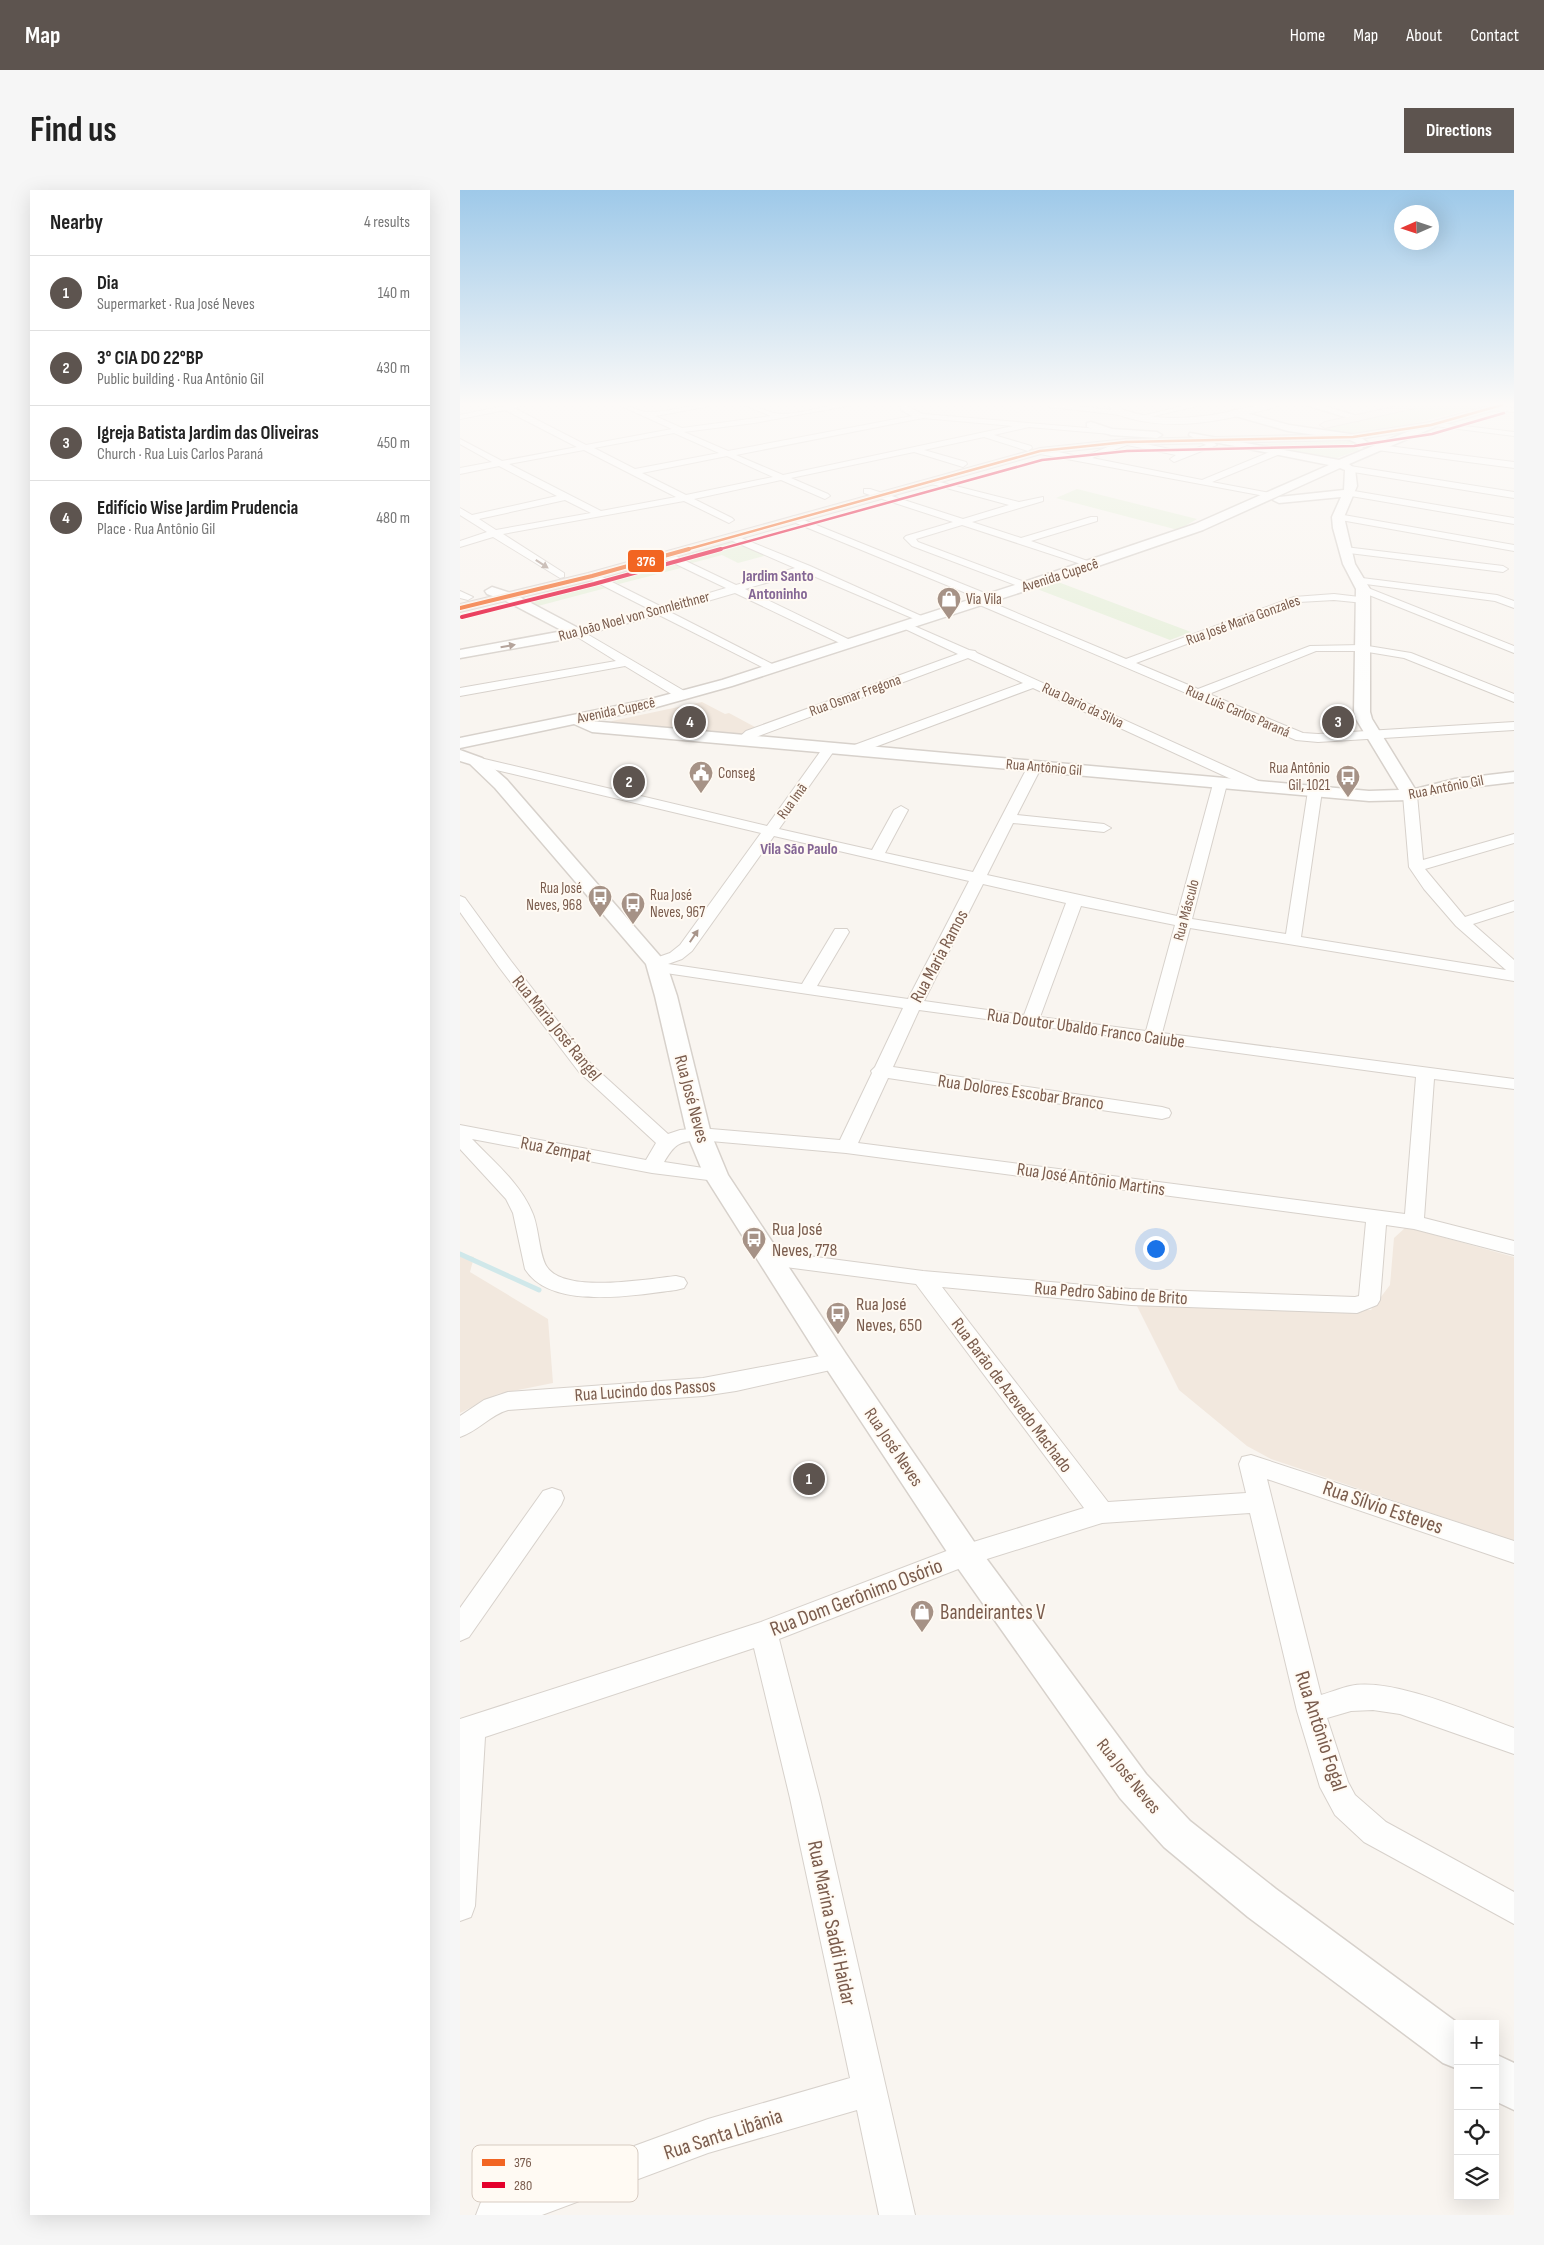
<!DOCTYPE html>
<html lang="en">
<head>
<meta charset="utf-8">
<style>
  :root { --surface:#fff; --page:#f6f6f6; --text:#222; --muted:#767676; --line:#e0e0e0; --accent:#5d544f }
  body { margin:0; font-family:"Sofia Sans Condensed",sans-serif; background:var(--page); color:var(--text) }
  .controls { position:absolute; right:15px; bottom:15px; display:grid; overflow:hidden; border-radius:0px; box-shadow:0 5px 20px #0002 }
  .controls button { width:45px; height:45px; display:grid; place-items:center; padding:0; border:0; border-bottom:1px solid var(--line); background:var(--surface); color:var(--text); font:25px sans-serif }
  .compass { position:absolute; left:934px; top:15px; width:45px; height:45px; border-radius:50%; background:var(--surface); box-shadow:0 5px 20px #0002; rotate:267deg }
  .you { position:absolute; left:695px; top:1058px; width:18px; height:18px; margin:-12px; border:4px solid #fff; border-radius:50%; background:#1a73e8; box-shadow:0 0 0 8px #1a73e833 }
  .badge { display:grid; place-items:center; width:32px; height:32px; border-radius:50%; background:var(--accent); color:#fff; font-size:16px; font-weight:700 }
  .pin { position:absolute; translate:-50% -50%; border:2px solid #fff; box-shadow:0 1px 5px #0006 }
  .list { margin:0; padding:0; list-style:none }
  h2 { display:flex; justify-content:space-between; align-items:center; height:65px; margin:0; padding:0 20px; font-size:21px }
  h2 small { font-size:16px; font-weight:400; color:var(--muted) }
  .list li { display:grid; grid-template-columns:32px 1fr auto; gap:15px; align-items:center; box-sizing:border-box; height:75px; padding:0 20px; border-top:1px solid var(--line) }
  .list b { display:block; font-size:19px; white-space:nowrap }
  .list p { margin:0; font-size:16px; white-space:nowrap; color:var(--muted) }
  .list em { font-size:16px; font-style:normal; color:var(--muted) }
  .icon { flex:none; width:28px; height:28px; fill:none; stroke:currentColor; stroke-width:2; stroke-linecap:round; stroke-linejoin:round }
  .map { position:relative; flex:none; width:1054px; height:2025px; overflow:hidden; border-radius:0px }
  header { display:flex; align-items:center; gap:30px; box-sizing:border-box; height:70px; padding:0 25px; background:var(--accent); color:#fff }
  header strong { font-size:24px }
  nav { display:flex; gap:28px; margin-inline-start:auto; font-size:18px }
  .intro { display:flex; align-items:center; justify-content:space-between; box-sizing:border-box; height:120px; padding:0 30px }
  h1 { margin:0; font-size:35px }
  .button { padding:12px 22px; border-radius:0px; background:var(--accent); color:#fff; font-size:18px; font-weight:700 }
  main { display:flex; gap:30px; padding:0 30px }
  aside { flex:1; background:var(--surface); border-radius:0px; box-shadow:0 5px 20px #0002 }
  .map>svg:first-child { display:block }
  .residential { fill:#f2e8de }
  .green { fill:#e7f0db }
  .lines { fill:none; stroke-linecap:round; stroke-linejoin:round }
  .stream { stroke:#d0e8ea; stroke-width:5 }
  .minor-casing { stroke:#d7d1cb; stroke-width:2 }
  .tertiary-casing { stroke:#d7d1cb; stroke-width:3 }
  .secondary-casing { stroke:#d9d2cb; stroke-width:2 }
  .primary-casing { stroke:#dad1cc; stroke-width:2 }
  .minor { fill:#fefefd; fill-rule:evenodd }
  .tertiary { fill:#fefefd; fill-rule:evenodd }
  .secondary { fill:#fefefd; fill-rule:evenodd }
  .primary { fill:#f3eee8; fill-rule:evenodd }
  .bus-1-far1-casing { stroke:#fffaf3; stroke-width:4.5 }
  .bus-1-casing { stroke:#fffaf3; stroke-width:5.5 }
  .bus-2-far1-casing { stroke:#fffaf3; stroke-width:4.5 }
  .bus-2-casing { stroke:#fffaf3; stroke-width:5.5 }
  .bus-1-far1 { stroke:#f26522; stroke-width:2.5 }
  .bus-1 { stroke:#f26522; stroke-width:4 }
  .bus-2-far1 { stroke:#e4002b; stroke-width:2.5 }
  .bus-2 { stroke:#e4002b; stroke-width:4 }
  .oneway { fill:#a8958b }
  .labels { text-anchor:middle; stroke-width:4; stroke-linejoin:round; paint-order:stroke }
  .far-street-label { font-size:15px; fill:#7a5c4d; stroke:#fffaf3 }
  .far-poi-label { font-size:15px; fill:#7a5c4d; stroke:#fffaf3; text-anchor:start }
  .far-neighbourhood-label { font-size:16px; font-weight:bold; fill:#846695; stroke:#fffaf3 }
  .street-label { font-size:18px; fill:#7a5c4d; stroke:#fffaf3 }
  .poi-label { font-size:18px; fill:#7a5c4d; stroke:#fffaf3; text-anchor:start }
  .near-street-label { font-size:21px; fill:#7a5c4d; stroke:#fffaf3 }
  .near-poi-label { font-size:21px; fill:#7a5c4d; stroke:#fffaf3; text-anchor:start }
  .key { fill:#fffaf3; stroke:#d7cbc1; stroke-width:1 }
  .key-label { font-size:14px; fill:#7a5c4d }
  .line-badge { stroke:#fffaf3; stroke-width:2 }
  .badge-label { font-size:14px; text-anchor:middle; font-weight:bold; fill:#fff }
</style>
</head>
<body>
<header>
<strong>Map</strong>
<nav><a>Home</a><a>Map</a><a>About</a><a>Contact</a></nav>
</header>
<div class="intro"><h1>Find us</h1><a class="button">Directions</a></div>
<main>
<aside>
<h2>Nearby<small>4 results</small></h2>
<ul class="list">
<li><span class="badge">1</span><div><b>Dia</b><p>Supermarket · Rua José Neves</p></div><em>140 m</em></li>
<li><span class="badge">2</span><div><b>3° CIA DO 22°BP</b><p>Public building · Rua Antônio Gil</p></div><em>430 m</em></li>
<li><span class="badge">3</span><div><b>Igreja Batista Jardim das Oliveiras</b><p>Church · Rua Luis Carlos Paraná</p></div><em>450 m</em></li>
<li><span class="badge">4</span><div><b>Edifício Wise Jardim Prudencia</b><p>Place · Rua Antônio Gil</p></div><em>480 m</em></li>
</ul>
</aside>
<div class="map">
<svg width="1054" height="2025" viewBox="0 0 1054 2025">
  <rect width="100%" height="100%" fill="#f9f5f0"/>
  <path class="residential" d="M242 512 265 524 269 523 295 537 274 547 150 534 152 531Z
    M946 1037 1054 1067V1351L811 1269 787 1256 719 1200 675 1112 865 1120H911L930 1095 934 1048Z
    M0 1064 14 1067 10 1082 88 1129 93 1193 38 1204 0 1223Z"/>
  <path class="green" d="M972 215H1026L939 237 886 244 860 240Z
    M891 251 894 252 899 260 874 269 795 254Z
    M617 299 737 329 718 340 596 308Z
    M268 352H278L308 365 278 373 262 365 232 373 220 367Z
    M200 371 210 372 221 378 159 394 146 387Z
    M126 392 146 398 78 416 65 409Z
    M598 392 731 442 710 450 577 399Z"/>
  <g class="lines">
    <path class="stream" d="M0 1064 79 1100"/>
    <defs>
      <path id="minor" d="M49 215H63L54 218 126 255 212 239 159 215C170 215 180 223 190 222 209 222 228 215 249 215L245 217 195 226 222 238 311 226 284 215C298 215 309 224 322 224 345 224 368 213 392 215L294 233 224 242 268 261 452 226 441 220V215H449L448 217 463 224 651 240 655 242 651 244 569 237 534 245 571 256 572 258 568 261 524 247 464 260 506 272 507 274 503 277 454 262 331 288 368 304 370 306 365 309 321 290 234 309 272 328 274 330 269 333 224 311 43 344 104 383V387L100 388 33 347 0 357V351L27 342 0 325V318L12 325 97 306 39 276 0 284V278L32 272 0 254V249L42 271 117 257 45 220 0 229V225ZM463 228 553 236 323 285 276 265ZM214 243 259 263 175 279 134 258ZM124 260 216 307 141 321 49 274ZM267 266 313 287 226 305 182 283ZM105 310 131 323 36 340 19 329Z
        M586 215H607L661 221 665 223 661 225 590 217Z
        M728 215H741L677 230 673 228Z
        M1027 216 1054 218V222L1030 220H1027Z
        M972 232 1054 242V246L975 236H972Z
        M742 249H748L757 255 714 272 710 269 716 265 667 255 632 268 742 290 817 259 820 260V264L752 292 810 303V307L580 264 576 261 580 258 622 267 666 250 725 262 746 255 742 253Z
        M920 255 1054 272V278L917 260V256Z
        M890 276 1054 302V308L887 281 886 279Z
        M468 289 559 312 583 307V311L512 332 561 348 631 327H637V331L571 351 636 374 635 376H627L502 335 456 349 458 352 570 394V398L566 399 452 356 444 348 446 346 493 332 404 303V299H410L503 329 549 315 468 293Z
        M888 300 1054 328V334L885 305V301Z
        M878 324 1054 355V361L875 329V325Z
        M334 326 532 406 533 408 528 411 666 469 834 407 874 404 908 408V412L904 413 874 410 839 412 676 473 738 499 850 456 902 455 951 463 1054 504V512L944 468 902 461H856L749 504 843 543 858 544 1054 532V540L858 552 836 550 515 413 514 411 518 408 331 331 329 329Z
        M271 344 350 376 468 429 463 432 459 431 344 382 285 399 392 451 394 453 392 455H384L275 403 210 422 316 476 318 478 316 480H308L199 425 127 444 226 502 228 505 226 508H218L165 476 0 506V498L156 471 111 443 113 441 191 420 128 388V384H136L202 417 266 398 201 367V363H209L276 395 335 378 268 349V345Z
        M885 357 1043 376 1048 379 1043 382 881 362V358Z
        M902 388 1037 405 1054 411V418L1035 411 898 393V389Z
        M903 396 1054 456V463L899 401V397Z
        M0 401 13 407 8 410 0 408Z
        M445 432 509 460 515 461 517 463 805 594 807 597 805 600H795L573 498 399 563H389L387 560 389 557 563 493 508 468 296 547 287 553H277L276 550 286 541 498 464 441 437 439 435Z
        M370 554 376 558 319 639 412 660 434 620 441 616 448 620 425 663 513 682 568 576 575 572 582 576 557 625 644 634 651 638 644 642 553 633 527 685 717 726 753 594 760 590 765 591 767 594 732 729 826 744 848 601 855 597 860 598 862 601 841 747 1046 780 996 736 964 699 949 677 943 605 950 601 957 605 963 670 1054 644V653L965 679 1005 727 1054 711V721L1013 734 1054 770V791L730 738 702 843 1054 889V899L974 889 964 1028 1054 1051V1065L954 1039 926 1035 920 1110 917 1115 897 1123 671 1115 482 1097 648 1312 786 1303 779 1274 782 1267 791 1265 1054 1351V1373L807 1289 861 1505C871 1502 881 1498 890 1496 932 1487 1012 1523 1054 1538V1564L940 1524 913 1520 891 1521 867 1528 888 1592 895 1605 926 1632 1054 1702V1734L904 1652 875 1625 860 1597 837 1521 790 1323 642 1333 511 1374 319 1449 360 1608 455 2025H419L397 1920 248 1963 82 2025H16L21 2012 248 1929 390 1888 330 1608 294 1458 25 1547 15 1716 11 1727 0 1731V1529L301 1432 497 1357 624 1318 456 1094 310 1075 303 1073 300 1068 303 1063 310 1061 463 1081 671 1099 895 1107 899 1106 906 1032 386 963 239 950C218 952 215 954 204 972L263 981 266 985 263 989 256 991 192 983 12 949C33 971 60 993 72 1022 79 1036 79 1066 87 1077 105 1104 187 1089 216 1086L224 1088 227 1093 224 1098 216 1100C175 1105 91 1121 65 1079L53 1023 46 1009 0 959V935L186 970 196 953 119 882 39 777 0 722V706L5 708 51 771 131 874 208 944 220 940 239 938 380 950 412 883 411 881 415 877 443 818 192 781 188 773 190 770 210 763 220 755 301 643 11 574 9 571 16 567 307 636 365 555ZM314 646 509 691 448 809 357 796 389 742 387 739H375L342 794 208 774 222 769 232 761ZM523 694 606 713 564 825 464 811ZM621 716 715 735 686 841 580 827ZM459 820 956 887 945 1024 398 953 428 888 702 929 709 927 711 923 709 919 702 917 433 877Z
        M376 1163 384 1165 387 1171 384 1177 276 1201 243 1206 48 1220C30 1225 18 1241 0 1247V1226L24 1210 48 1202 243 1188Z
        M92 1298 101 1301 104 1308 101 1315 9 1447 0 1451V1418L83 1301Z"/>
      <path id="tertiary" d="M846 215H861L903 228 898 231Z
        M775 220 829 235 897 245 910 254 905 257 890 250 828 241 772 225V221Z
        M631 232 652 239 697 242 702 245 697 248 651 245 627 237V233Z
        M971 232 975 233V237L889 274 895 279 897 296 884 327 895 374 910 399V522L912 529 955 599 995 589 1054 582V592L995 599 950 610 909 611 132 542 114 534 0 558V548L191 509 262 490 561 393 735 334 869 275 734 248 729 245 730 243 879 270ZM880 278 885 280 884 300 819 307 813 310 819 313 881 307 872 327 873 338 883 374 896 399 894 522 896 529 939 600 909 601 130 531 193 518 272 496 571 399 743 340Z
        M32 397 54 404 122 440 124 443 117 447 0 468V460L103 441 44 410 27 404 25 401Z
        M0 560 22 568 47 590 206 773 217 806 251 944 268 985 386 1164 517 1356 686 1584 730 1631 816 1699 999 1834H998V1879L983 1873 788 1727 704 1657 660 1608 495 1374 366 1178 244 985 227 944 195 806 186 774 35 598 10 574 0 571Z
        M1035 1864 1054 1873V1920L1035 1911Z"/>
      <path id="secondary" d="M649 215H659L661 219C697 232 732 229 769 222 785 218 801 213 818 215L813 218C758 231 708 244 653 223Z"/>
      <path id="primary" d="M942 215H960L955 218 865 238 860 235 865 232Z
        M1032 215H1047L1046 217 971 238 893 250 666 255 581 264 137 389 0 422V414L128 383 580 258 666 249 893 244 970 232Z"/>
    </defs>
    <use href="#minor" class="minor-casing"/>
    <use href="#tertiary" class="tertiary-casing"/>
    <use href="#secondary" class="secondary-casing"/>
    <use href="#primary" class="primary-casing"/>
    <use href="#minor" class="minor"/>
    <use href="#tertiary" class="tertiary"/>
    <use href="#secondary" class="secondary"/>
    <use href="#primary" class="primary"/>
    <defs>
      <path id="bus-1-far1" d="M225 360 580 261 666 252 893 247 971 235 1042 215"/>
      <path id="bus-1" d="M0 418 132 386 229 359"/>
      <path id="bus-2-far1" d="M257 360 582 270 667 261 894 256 972 244 1044 223"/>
      <path id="bus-2" d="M2 427 134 394 261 359"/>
    </defs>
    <use href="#bus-1-far1" class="bus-1-far1-casing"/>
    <use href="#bus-1" class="bus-1-casing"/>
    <use href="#bus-2-far1" class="bus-2-far1-casing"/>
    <use href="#bus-2" class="bus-2-casing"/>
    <use href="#bus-1-far1" class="bus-1-far1"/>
    <use href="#bus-1" class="bus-1"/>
    <use href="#bus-2-far1" class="bus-2-far1"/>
    <use href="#bus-2" class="bus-2"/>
  </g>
  <defs><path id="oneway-solid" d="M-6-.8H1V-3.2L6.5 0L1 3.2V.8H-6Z" transform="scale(1.25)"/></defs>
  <g class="oneway">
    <use href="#oneway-solid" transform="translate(82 374) rotate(33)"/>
    <use href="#oneway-solid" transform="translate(48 456) rotate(-10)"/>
    <use href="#oneway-solid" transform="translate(234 746) rotate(-56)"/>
  </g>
  <linearGradient id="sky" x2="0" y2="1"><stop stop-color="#9ec9e9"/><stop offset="0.43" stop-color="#fcfaf8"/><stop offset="1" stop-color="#fcfaf8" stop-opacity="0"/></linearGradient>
  <rect width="1054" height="498" fill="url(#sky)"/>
  <defs>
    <symbol id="shop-pin" viewBox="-11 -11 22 30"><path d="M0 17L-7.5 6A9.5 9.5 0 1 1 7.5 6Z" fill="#a69286" stroke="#fffaf3"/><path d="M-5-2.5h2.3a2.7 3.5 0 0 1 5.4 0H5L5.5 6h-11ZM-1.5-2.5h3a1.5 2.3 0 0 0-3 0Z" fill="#fff"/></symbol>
    <symbol id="civic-pin" viewBox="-11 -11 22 30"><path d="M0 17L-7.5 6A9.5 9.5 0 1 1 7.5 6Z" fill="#a69286" stroke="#fffaf3"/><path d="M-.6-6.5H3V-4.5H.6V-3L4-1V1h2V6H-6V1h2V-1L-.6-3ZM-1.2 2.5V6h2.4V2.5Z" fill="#fff"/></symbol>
    <symbol id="bus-pin" viewBox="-11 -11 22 30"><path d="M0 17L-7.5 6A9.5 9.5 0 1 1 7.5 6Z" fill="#a69286" stroke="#fffaf3"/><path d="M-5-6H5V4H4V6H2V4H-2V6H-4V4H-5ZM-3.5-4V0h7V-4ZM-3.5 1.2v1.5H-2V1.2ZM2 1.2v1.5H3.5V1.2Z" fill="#fff"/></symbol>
  </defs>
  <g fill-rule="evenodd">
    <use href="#shop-pin" x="475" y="395" width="28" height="38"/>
    <use href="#civic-pin" x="227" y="569" width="28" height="38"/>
    <use href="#bus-pin" x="874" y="573" width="28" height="38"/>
    <use href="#bus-pin" x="126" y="693" width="28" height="38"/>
    <use href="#bus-pin" x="159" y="700" width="28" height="38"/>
    <use href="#bus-pin" x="280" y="1035" width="28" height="38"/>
    <use href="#bus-pin" x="364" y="1110" width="28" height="38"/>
    <use href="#shop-pin" x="448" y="1408" width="28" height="38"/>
  </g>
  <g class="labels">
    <g class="far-street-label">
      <text transform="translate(600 385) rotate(-18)" y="5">Avenida Cupecê</text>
      <text transform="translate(174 426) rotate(-15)" y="5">Rua João Noel von Sonnleithner</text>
      <text transform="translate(783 430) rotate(-20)" y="5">Rua José Maria Gonzales</text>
      <text transform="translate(395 505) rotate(-20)" y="5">Rua Osmar Fregona</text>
      <text transform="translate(623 515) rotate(25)" y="5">Rua Dario da Silva</text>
      <text transform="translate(156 520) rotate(-12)" y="5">Avenida Cupecê</text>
      <text transform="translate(778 521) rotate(23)" y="5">Rua Luis Carlos Paraná</text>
      <text transform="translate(584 577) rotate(5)" y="5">Rua Antônio Gil</text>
      <text transform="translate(986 597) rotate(-11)" y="5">Rua Antônio Gil</text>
      <text transform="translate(332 611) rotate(-54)" y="5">Rua Imã</text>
      <text transform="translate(726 720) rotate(-75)" y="5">Rua Másculo</text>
    </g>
    <g class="far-poi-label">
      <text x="506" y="414">Via Vila</text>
      <text x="870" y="583" text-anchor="end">Rua Antônio<tspan x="870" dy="17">Gil, 1021</tspan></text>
      <text x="258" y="588">Conseg</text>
      <text x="122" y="703" text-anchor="end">Rua José<tspan x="122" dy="17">Neves, 968</tspan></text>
      <text x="190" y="710">Rua José<tspan x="190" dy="17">Neves, 967</tspan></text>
    </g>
    <g class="far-neighbourhood-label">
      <text x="318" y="391">Jardim Santo<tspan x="318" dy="18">Antoninho</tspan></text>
      <text x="339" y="664">Vila São Paulo</text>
    </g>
    <g class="street-label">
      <text transform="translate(479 766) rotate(-62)" y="6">Rua Maria Ramos</text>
      <text transform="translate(97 838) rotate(51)" y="6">Rua Maria José Rangel</text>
      <text transform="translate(626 838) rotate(8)" y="6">Rua Doutor Ubaldo Franco Caiube</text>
      <text transform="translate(561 902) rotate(8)" y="6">Rua Dolores Escobar Branco</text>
      <text transform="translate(232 909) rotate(75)" y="6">Rua José Neves</text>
      <text transform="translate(96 959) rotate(11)" y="6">Rua Zempat</text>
      <text transform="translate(631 989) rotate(8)" y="6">Rua José Antônio Martins</text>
      <text transform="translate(651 1103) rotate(4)" y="6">Rua Pedro Sabino de Brito</text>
      <text transform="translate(185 1200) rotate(-4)" y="6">Rua Lucindo dos Passos</text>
      <text transform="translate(552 1205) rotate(53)" y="6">Rua Barão de Azevedo Machado</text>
      <text transform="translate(434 1257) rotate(56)" y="6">Rua José Neves</text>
      <text transform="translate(669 1586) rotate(51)" y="6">Rua José Neves</text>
    </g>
    <g class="poi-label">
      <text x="312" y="1045">Rua José<tspan x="312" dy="21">Neves, 778</tspan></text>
      <text x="396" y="1120">Rua José<tspan x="396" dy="21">Neves, 650</tspan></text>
    </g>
    <g class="near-street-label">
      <text transform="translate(923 1317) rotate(19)" y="7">Rua Sílvio Esteves</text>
      <text transform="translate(396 1407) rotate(-21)" y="7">Rua Dom Gerônimo Osório</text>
      <text transform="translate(861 1541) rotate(72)" y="7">Rua Antônio Fogal</text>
      <text transform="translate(372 1733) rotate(78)" y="7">Rua Marina Saddi Haidar</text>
      <text transform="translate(263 1944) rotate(-18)" y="7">Rua Santa Libânia</text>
    </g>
    <g class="near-poi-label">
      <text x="480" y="1429">Bandeirantes V</text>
    </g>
  </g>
  <rect x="12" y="1955" width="166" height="57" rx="8" class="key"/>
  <rect x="22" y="1969" width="23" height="7" fill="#f26522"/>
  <rect x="22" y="1992" width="23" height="6" fill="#e4002b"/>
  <g class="key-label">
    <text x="54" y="1977">376</text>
    <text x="54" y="2000">280</text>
  </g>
  <rect class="line-badge" x="167" y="359" width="38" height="24" rx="5" fill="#f26522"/>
  <g class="badge-label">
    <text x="186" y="376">376</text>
  </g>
</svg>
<div class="controls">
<button>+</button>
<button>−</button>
<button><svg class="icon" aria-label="locate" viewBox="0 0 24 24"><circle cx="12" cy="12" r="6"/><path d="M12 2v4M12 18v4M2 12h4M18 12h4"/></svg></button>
<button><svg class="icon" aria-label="layers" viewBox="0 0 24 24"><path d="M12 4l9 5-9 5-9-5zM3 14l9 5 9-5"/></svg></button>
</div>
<svg class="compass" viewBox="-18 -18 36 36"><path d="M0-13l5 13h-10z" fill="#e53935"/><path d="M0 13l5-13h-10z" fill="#767676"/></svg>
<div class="you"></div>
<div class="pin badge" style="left:349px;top:1289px">1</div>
<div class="pin badge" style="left:169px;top:592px">2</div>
<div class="pin badge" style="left:878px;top:532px">3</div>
<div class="pin badge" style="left:230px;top:532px">4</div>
</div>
</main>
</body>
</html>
